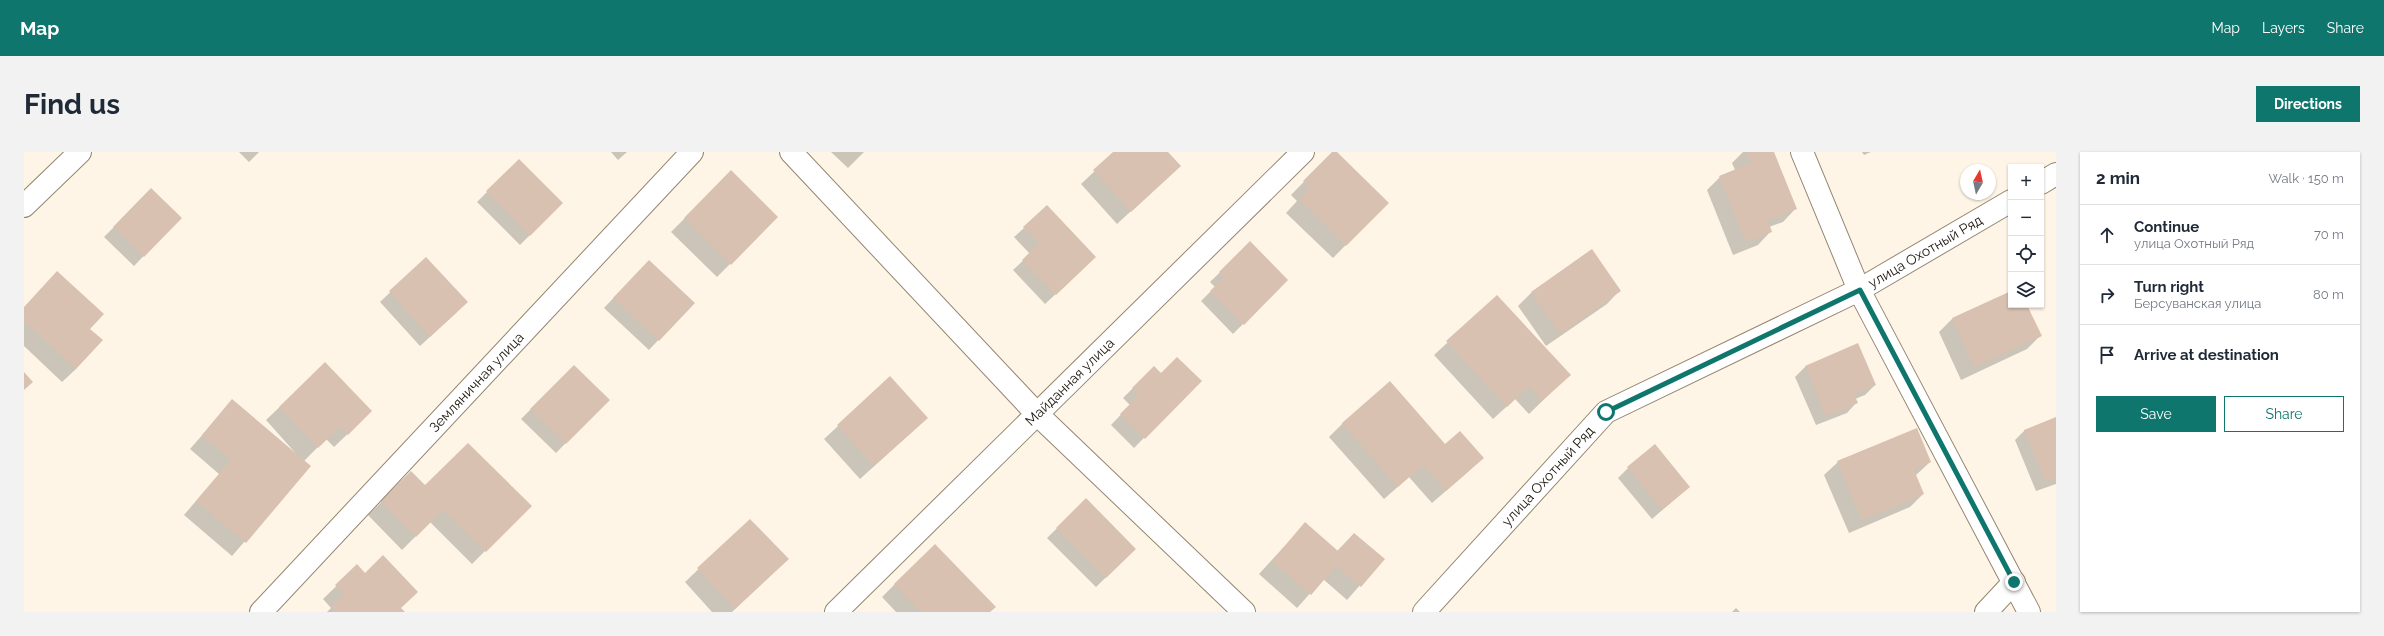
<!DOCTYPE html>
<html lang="en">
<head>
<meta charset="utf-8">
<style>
  :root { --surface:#fff; --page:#f2f2f3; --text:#1f2937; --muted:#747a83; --line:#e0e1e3; --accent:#0f766e }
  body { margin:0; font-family:Raleway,sans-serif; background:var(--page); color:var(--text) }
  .controls { position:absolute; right:12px; top:12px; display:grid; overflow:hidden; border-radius:0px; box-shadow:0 1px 3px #0004 }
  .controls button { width:36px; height:36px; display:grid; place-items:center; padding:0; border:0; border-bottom:1px solid var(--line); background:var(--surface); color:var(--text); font:20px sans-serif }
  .compass { position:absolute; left:1936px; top:12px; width:36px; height:36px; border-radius:50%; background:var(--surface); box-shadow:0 1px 3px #0004; rotate:9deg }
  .stop { position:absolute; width:12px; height:12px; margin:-9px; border:3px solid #0f766e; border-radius:50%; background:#fff }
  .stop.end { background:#0f766e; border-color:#fff; box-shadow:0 1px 4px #0008 }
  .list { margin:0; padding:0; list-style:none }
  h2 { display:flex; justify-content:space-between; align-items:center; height:52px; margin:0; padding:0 16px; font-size:17px }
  h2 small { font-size:13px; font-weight:400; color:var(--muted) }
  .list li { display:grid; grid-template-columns:26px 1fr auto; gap:12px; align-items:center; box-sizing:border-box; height:60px; padding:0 16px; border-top:1px solid var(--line) }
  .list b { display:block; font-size:15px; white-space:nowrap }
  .list p { margin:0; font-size:13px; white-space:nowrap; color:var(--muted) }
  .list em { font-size:13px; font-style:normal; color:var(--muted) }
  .actions { display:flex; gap:8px; padding:12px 16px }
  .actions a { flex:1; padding:9px 0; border:1px solid var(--accent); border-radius:0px; text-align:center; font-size:14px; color:var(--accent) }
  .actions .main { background:var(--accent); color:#fff }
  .icon { flex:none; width:22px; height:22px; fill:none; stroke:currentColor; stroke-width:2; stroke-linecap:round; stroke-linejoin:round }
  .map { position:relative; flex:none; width:2032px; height:460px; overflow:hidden; border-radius:0px }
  header { display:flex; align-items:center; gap:24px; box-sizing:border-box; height:56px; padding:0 20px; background:var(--accent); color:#fff }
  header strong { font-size:19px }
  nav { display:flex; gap:22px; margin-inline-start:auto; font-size:14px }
  .intro { display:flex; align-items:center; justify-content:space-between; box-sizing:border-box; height:96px; padding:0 24px }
  h1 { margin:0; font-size:28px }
  .button { padding:10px 18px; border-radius:0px; background:var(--accent); color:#fff; font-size:14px; font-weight:700 }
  main { display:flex; gap:24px; padding:0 24px }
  aside { flex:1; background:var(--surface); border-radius:0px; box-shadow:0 1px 3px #0004 }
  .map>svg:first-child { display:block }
  .shadow { fill:#0003 }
  .building { fill:#d8c1b0 }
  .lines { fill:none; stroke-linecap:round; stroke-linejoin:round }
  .minor-casing { stroke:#948670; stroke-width:24 }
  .tertiary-casing { stroke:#948670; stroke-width:24 }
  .minor { stroke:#fff; stroke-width:22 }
  .tertiary { stroke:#fff; stroke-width:22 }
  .route { stroke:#0f766e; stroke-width:5 }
  .labels { text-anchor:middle; stroke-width:4; stroke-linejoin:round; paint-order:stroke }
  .street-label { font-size:14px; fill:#1b160e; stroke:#fef5e7 }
</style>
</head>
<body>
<header>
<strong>Map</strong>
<nav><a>Map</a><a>Layers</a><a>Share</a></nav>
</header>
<div class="intro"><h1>Find us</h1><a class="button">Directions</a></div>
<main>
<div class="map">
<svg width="2032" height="460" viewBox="0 0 2032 460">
  <rect width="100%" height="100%" fill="#fef5e7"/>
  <path class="shadow" d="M215 0H235L225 10Z
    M587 0H603L594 8Z
    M807 0H840L824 16Z
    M1091 0H1143L1156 14 1093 72 1057 32Z
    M1309 0 1363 51 1309 106 1262 61 1273 49 1267 43Z
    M1719 0H1749L1772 56 1759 70 1745 75 1747 79 1734 93 1709 103 1683 38 1696 25 1711 18 1708 11Z
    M1838 0H1847L1840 3Z
    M495 8 538 51 496 93 453 50Z
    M707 20 753 65 693 125 647 80Z
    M127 38 156 66 110 114 80 85Z
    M1000 76 1061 115 1021 152 989 118 1006 102 990 85Z
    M1226 91 1263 128 1209 182 1177 149 1191 135 1186 130Z
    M1567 98 1596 138 1583 152 1522 194 1494 154 1507 141Z
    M402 106 433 160 396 194 356 150Z
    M615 119 669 151 625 198 580 156Z
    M1987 140V153H2002L2016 184 2003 197 1937 228 1915 180 1928 167Z
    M1473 145 1545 223 1505 262 1491 247 1469 267 1410 203Z
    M0 156 65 177 52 217 38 230 0 194Z
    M1834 193 1851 233 1841 243 1831 247 1832 251 1823 261 1792 273 1771 225 1781 215Z
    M301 212 334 272 310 295 302 287 280 309 286 314 208 404 160 363 195 322 166 297 208 249 275 305 242 268Z
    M550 214 584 248 532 301 497 267Z
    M1130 215 1137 223 1176 229 1110 296 1087 273 1106 253 1099 246Z
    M866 226 889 279 836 327 800 287Z
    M2032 266V332L2012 339 1991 288 2001 278Z
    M1319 271 1445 319 1408 351 1385 325 1360 347 1305 285Z
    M1814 310H1906L1891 324 1899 342 1886 355 1825 381 1800 323Z
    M1604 316 1665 335 1628 367 1594 326Z
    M387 321 402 335 506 354 448 412 406 370 378 398 344 363Z
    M1062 348 1111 397 1072 435 1023 386Z
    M726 368 750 420 708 460H688L661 430Z
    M1281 372 1313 399 1330 382 1359 407 1323 448 1299 427 1273 456 1235 422Z
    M333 414 376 456 379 460H303L307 456 299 447Z
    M871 432 965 460H872L858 445Z
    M1712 456 1716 460H1708Z"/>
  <path class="building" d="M1089 0H1144L1157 14 1107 60 1069 18Z
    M1308 0H1313L1365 51 1322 94 1275 47 1286 36 1279 29Z
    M1722 0H1750L1773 57 1744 68 1748 80 1722 90 1695 24 1727 11Z
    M495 7 539 51 506 84 462 39Z
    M707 18 754 65 707 113 660 66Z
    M127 36 158 66 120 105 89 75Z
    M1023 53 1072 105 1032 143 998 108 1015 91 999 75Z
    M1226 89 1264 128 1220 173 1186 139 1200 125 1195 120Z
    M1568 97 1597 139 1536 182 1507 140Z
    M402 105 444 150 406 185 365 139Z
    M625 108 671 151 635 189 589 146Z
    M33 119 80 162 66 177 79 188 52 217 0 169V155Z
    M1987 139V153H2003L2018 184 1950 215 1928 166Z
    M1473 143 1547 223 1518 249 1505 234 1483 255 1422 189Z
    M1834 191 1852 233 1830 242 1834 251 1802 264 1781 214Z
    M1153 205 1178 229 1121 287 1096 262 1115 243 1108 236 1130 214 1137 221Z
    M301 210 348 259 324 283 316 275 294 296 255 255Z
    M550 213 586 248 542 292 506 257Z
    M0 220 9 230 0 238Z
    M866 224 904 266 850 314 813 273Z
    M1366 229 1421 292 1436 279 1460 306 1422 339 1399 313 1374 335 1318 271Z
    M208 247 287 314 222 391 172 349 207 308 178 283Z
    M2032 265V326L2022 330 2000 278Z
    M1893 276 1907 310 1890 318 1900 342 1838 368 1813 309Z
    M444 291 508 354 462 400 419 358 392 385 356 349 387 319 401 333Z
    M1631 292 1666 335 1638 358 1603 315Z
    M1062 346 1112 397 1082 426 1032 376Z
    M726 367 765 407 711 457 673 416Z
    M1281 370 1314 399 1330 381 1361 407 1337 435 1312 414 1287 443 1248 409Z
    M911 392 972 455 966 460H897L870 432Z
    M359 403 394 440 377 456 381 460H311L307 455 320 442 311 433 333 412 341 421Z"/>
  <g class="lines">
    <defs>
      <g id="minor">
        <path d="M767 0 1013 262 1220 460"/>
        <path d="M1778 0 1835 138 2005 460"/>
        <path d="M2017 31 2032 22"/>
        <path id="s1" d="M237 460 668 0"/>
        <path id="s2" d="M812 460 1279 0"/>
        <path id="s3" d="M1400 460 1582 260 1835 138 1987 49"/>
        <path d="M1962 460 1990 430"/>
      </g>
      <path id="tertiary" d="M0 54 56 0"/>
    </defs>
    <use href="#minor" class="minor-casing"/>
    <use href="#tertiary" class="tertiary-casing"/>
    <use href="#minor" class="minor"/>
    <use href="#tertiary" class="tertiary"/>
  </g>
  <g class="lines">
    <path class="route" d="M1582 260 1836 138 1990 430"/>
  </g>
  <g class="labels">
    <g class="street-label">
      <text dy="5" stroke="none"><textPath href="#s3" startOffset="628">улица Охотный Ряд</textPath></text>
      <text dy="5" stroke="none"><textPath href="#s1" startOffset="315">Земляничная улица</textPath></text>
      <text dy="5" stroke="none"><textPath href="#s2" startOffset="328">Майданная улица</textPath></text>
      <text dy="5" stroke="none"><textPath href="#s3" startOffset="184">улица Охотный Ряд</textPath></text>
    </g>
  </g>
</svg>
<div class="controls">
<button>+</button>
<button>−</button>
<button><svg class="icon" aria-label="locate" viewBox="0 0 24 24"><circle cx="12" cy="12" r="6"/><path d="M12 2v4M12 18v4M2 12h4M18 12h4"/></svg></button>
<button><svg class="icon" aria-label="layers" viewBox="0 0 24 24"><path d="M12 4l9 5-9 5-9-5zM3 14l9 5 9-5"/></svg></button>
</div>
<svg class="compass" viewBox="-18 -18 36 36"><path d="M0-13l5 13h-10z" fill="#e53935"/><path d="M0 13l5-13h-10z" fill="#747a83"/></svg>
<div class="stop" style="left:1582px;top:260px"></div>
<div class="stop end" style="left:1990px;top:430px"></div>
</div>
<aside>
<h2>2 min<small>Walk · 150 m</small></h2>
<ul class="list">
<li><svg class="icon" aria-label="ahead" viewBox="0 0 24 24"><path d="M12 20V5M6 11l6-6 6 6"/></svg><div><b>Continue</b><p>улица Охотный Ряд</p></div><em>70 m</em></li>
<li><svg class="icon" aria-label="right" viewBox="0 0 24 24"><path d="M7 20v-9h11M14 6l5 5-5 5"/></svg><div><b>Turn right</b><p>Берсуванская улица</p></div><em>80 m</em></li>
<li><svg class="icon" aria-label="arrive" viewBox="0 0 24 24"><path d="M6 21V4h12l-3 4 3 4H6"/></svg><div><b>Arrive at destination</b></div></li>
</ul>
<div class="actions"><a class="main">Save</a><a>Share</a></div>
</aside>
</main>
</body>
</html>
